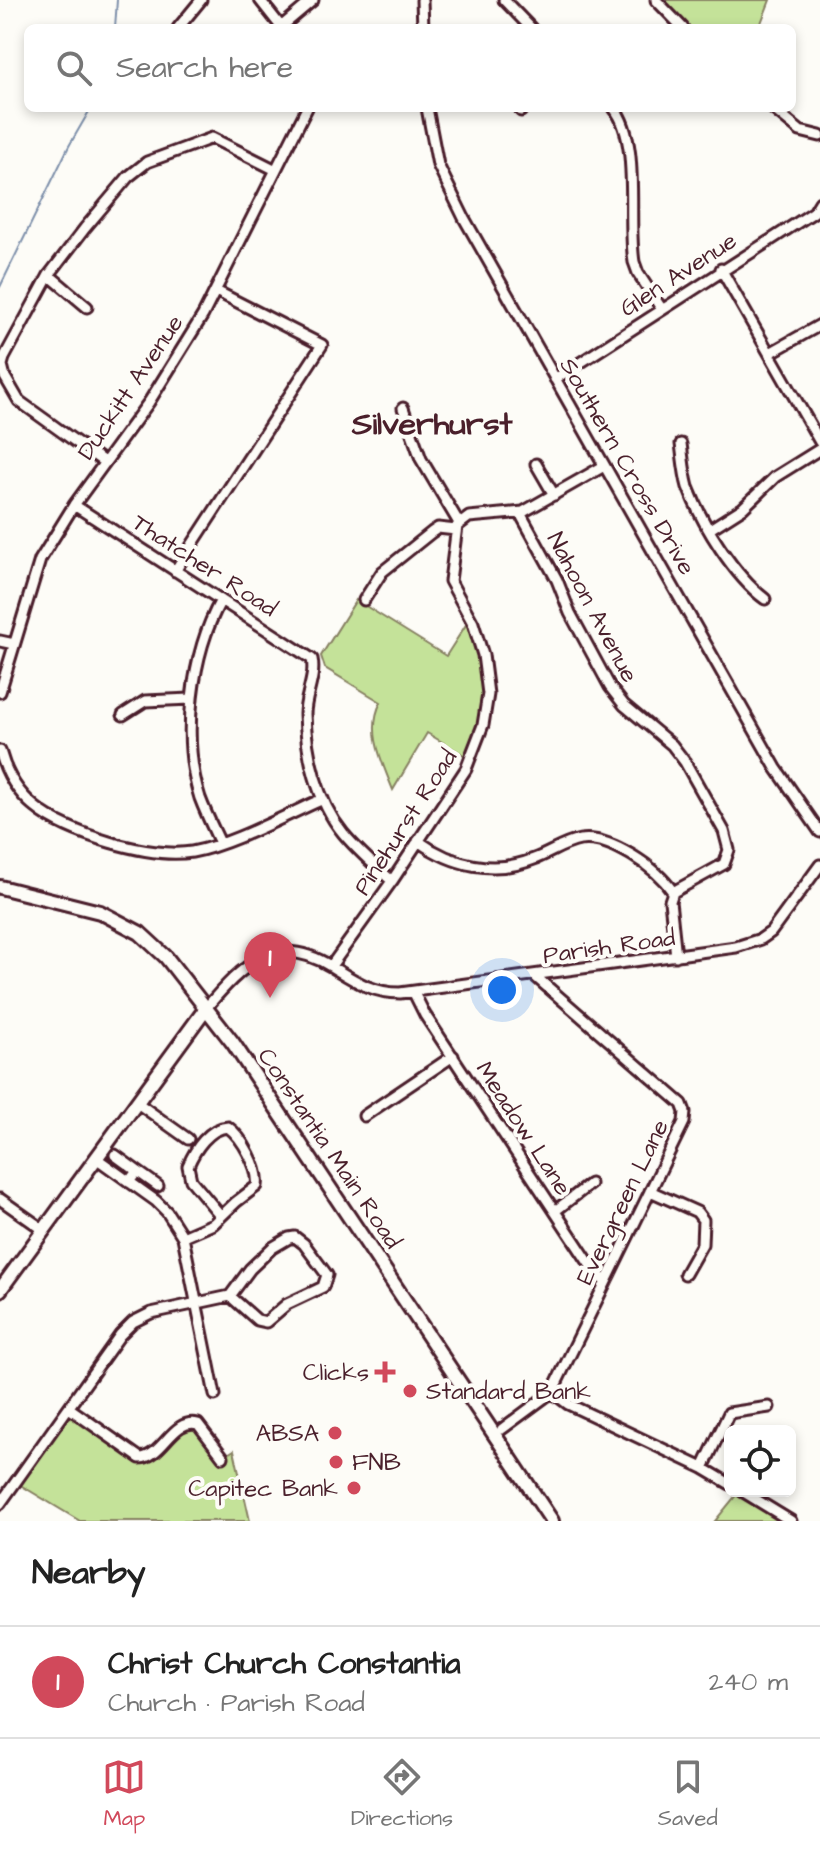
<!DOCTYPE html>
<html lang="en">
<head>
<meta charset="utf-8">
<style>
  :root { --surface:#fff; --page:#f2f2f2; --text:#222; --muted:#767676; --line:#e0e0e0; --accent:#d1495b }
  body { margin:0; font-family:"Architects Daughter",sans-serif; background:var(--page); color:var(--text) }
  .controls { position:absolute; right:24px; bottom:24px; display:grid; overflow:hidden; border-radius:12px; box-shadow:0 4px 12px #0003 }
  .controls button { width:72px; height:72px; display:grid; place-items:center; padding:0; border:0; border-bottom:2px solid var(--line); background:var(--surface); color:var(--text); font:40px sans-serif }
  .you { position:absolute; left:502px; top:990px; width:28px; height:28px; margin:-20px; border:6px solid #fff; border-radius:50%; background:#1a73e8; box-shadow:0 0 0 12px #1a73e833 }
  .badge { display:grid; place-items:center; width:52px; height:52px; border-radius:50%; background:var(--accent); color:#fff; font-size:26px; font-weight:700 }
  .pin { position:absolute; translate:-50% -66px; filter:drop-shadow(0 2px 4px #0008) }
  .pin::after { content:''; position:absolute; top:42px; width:28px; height:24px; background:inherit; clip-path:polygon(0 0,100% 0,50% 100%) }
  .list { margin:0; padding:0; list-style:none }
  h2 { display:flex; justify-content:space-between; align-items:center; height:104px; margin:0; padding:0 32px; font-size:34px }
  h2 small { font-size:26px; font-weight:400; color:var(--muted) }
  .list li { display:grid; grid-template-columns:52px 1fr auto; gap:24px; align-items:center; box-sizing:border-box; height:112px; padding:0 32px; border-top:2px solid var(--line) }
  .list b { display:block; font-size:30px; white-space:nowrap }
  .list p { margin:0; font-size:26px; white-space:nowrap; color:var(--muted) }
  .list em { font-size:26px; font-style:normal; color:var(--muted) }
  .icon { flex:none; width:44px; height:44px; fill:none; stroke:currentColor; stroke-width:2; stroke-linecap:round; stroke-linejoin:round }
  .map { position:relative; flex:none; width:820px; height:1521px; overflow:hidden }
  .search { position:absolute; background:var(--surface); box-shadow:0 4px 12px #0003; left:24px; right:24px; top:24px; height:88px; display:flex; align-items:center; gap:20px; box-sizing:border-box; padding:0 28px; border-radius:12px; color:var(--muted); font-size:30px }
  .sheet { height:216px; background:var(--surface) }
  nav { display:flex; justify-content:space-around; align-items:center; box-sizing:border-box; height:112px; border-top:2px solid var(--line); background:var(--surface); font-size:22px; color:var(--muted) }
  nav a { display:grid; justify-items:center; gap:4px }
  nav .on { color:var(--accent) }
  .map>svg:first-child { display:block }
  .green { fill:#c4e299; stroke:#878062; stroke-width:2 }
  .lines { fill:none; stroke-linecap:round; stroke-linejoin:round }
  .stream { stroke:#7d8faa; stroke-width:2 }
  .minor-casing { stroke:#4a1f2b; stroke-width:15 }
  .major-casing { stroke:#4a1f2b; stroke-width:18 }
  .minor { stroke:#fdfcf7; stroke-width:9 }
  .major { stroke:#fdfcf7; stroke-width:12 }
  .poi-dot { fill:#d1495b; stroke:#fdfcf7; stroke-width:3 }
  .labels { text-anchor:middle; stroke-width:8; stroke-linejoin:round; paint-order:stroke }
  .street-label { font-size:24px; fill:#4a1f2b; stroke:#fdfcf7 }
  .poi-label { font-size:24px; fill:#4a1f2b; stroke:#fdfcf7; text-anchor:end }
  .district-label { font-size:32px; font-weight:bold; fill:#4a1f2b; stroke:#fdfcf7 }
</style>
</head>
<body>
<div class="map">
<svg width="820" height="1521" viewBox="0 0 820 1521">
  <rect width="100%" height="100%" fill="#fdfcf7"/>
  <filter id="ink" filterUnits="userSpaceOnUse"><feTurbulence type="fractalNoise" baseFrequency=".0125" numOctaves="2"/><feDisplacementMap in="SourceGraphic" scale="16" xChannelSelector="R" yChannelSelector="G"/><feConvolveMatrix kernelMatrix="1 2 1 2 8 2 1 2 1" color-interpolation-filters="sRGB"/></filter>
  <g filter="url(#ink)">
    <path class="green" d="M656 0H770L759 28H683Z
      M356 600 446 656 469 620 485 680 481 725 469 758 427 733 393 790C382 762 366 731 381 702L325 668 321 656Z
      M69 1408 143 1458 190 1422 223 1457 234 1450 250 1521H80L17 1483Z
      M737 1494 781 1521H715Z"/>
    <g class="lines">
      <path class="stream" d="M115 28 117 0
        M0 287 69 146 91 108"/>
      <defs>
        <path id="minor" d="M260 0 282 28
          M422 0 423 28
          M504 0 531 28
          M656 0 683 28
          M281 27 313 0
          M178 28 201 0
          M427 108 438 165 464 218 776 768 820 832
          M614 108C641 142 627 218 634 262L638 273 661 308
          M772 108 800 131 820 136
          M521 111V108
          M721 269 820 442
          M49 275 87 307
          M770 353 820 325
          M555 379 814 212 820 202
          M403 408 421 459 459 523
          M681 444C683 458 684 473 688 487 702 524 734 576 765 599
          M104 462 19 401 5 377 2 365 4 358 49 275 85 228 128 177 147 162 212 138 276 170
          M536 464 554 495
          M74 505 312 659C316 677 305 696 305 714 306 754 317 801 343 833 357 850 375 866 392 881
          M520 513 557 580 570 613 610 687 624 705 672 745 685 762 724 831 729 850 724 864 673 892
          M710 529 743 508 775 477 820 449
          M175 571 322 345 216 291
          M364 600 382 572 432 532 438 528 456 530
          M0 641 14 644
          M0 692 40 560 74 505 149 402 203 315 307 108
          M123 715 145 701 191 699
          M0 751C6 773 18 793 35 807 67 834 151 859 192 852 231 845 286 815 323 799
          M418 841C453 866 494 875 534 859 550 853 564 843 580 840 610 835 657 868 673 892L670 901 676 956
          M220 843C213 828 206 814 200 798 181 739 191 654 221 600
          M331 966 392 881 466 769 483 725 488 694 483 655 473 623 450 581 457 526 469 517 523 512 604 466
          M414 993 425 1015 591 1266 605 1282
          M206 1008C242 966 275 931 332 967 355 981 372 993 400 993L736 947 761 939 771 932 820 865
          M136 1102 188 1139
          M364 1116 453 1056
          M115 1155 137 1171
          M96 1158 156 1201 167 1212 183 1237 215 1395
          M129 1182 137 1171 158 1186
          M650 1191 697 1212 703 1220 702 1244 685 1274
          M0 1199 44 1230
          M555 1211 590 1184
          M183 1237 213 1224 236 1202 257 1186C260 1169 242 1137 228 1127 209 1128 195 1149 188 1166L191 1180 221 1216
          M552 1392 568 1404 703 1468 730 1484
          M69 1408 140 1458C163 1457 173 1417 198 1424L223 1457
          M502 1429 552 1392 684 1122 685 1112 682 1104 536 977
          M703 1468 729 1413 769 1407
          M742 1491 791 1521
          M0 1504 120 1335 133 1322 151 1313 230 1296 250 1269 272 1248 289 1238 295 1237 304 1244 327 1275 323 1287 287 1304 266 1322 257 1320 230 1296"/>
        <path id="major" d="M0 887 100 912 140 933 166 957 233 1043 552 1521
          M0 1290 206 1008"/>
      </defs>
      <use href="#minor" class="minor-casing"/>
      <use href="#major" class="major-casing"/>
      <use href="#minor" class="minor"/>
      <use href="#major" class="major"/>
    </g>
  </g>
  <g class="poi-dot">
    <path d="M381 1360h8v8h8v8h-8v8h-8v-8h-8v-8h8z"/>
    <circle cx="410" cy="1391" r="8"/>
    <circle cx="335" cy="1433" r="8"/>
    <circle cx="336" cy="1462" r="8"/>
    <circle cx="354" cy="1488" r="8"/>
  </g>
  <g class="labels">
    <g class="street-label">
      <text transform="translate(678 274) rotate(-33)" y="8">Glen Avenue</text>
      <text transform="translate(130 387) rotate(-56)" y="8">Duckitt Avenue</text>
      <text transform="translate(628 466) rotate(60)" y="8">Southern Cross Drive</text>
      <text transform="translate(205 565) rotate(33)" y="8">Thatcher Road</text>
      <text transform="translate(593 607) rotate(62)" y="8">Nahoon Avenue</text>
      <text transform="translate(405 822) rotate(-57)" y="8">Pinehurst Road</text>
      <text transform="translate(609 946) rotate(-8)" y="8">Parish Road</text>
      <text transform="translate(524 1128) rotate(57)" y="8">Meadow Lane</text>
      <text transform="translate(330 1148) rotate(56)" y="8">Constantia Main Road</text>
      <text transform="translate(622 1202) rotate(-64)" y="8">Evergreen Lane</text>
    </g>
    <g class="poi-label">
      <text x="369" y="1380">Clicks</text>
      <text x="426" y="1399" text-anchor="start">Standard Bank</text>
      <text x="319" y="1441">ABSA</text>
      <text x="352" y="1470" text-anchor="start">FNB</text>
      <text x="338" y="1496">Capitec Bank</text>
    </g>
    <g class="district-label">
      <text x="432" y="434">Silverhurst</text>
    </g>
  </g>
</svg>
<div class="controls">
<button><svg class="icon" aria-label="locate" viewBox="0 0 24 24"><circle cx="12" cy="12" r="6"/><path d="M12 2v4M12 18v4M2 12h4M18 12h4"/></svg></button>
</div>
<div class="you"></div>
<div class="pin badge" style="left:270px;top:998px">1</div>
<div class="search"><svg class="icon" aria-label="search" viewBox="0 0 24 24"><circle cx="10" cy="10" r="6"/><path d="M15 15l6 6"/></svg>Search here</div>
</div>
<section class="sheet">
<h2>Nearby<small></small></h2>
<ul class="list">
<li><span class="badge">1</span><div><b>Christ Church Constantia</b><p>Church · Parish Road</p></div><em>240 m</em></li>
</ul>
</section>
<nav>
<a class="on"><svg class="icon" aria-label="map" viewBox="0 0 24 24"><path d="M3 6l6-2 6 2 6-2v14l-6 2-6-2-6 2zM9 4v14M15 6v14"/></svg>Map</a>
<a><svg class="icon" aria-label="directions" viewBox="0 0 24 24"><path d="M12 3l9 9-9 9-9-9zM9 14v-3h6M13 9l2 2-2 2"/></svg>Directions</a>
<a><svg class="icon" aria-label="saved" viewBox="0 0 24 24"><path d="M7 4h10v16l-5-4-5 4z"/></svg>Saved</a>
</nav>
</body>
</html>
